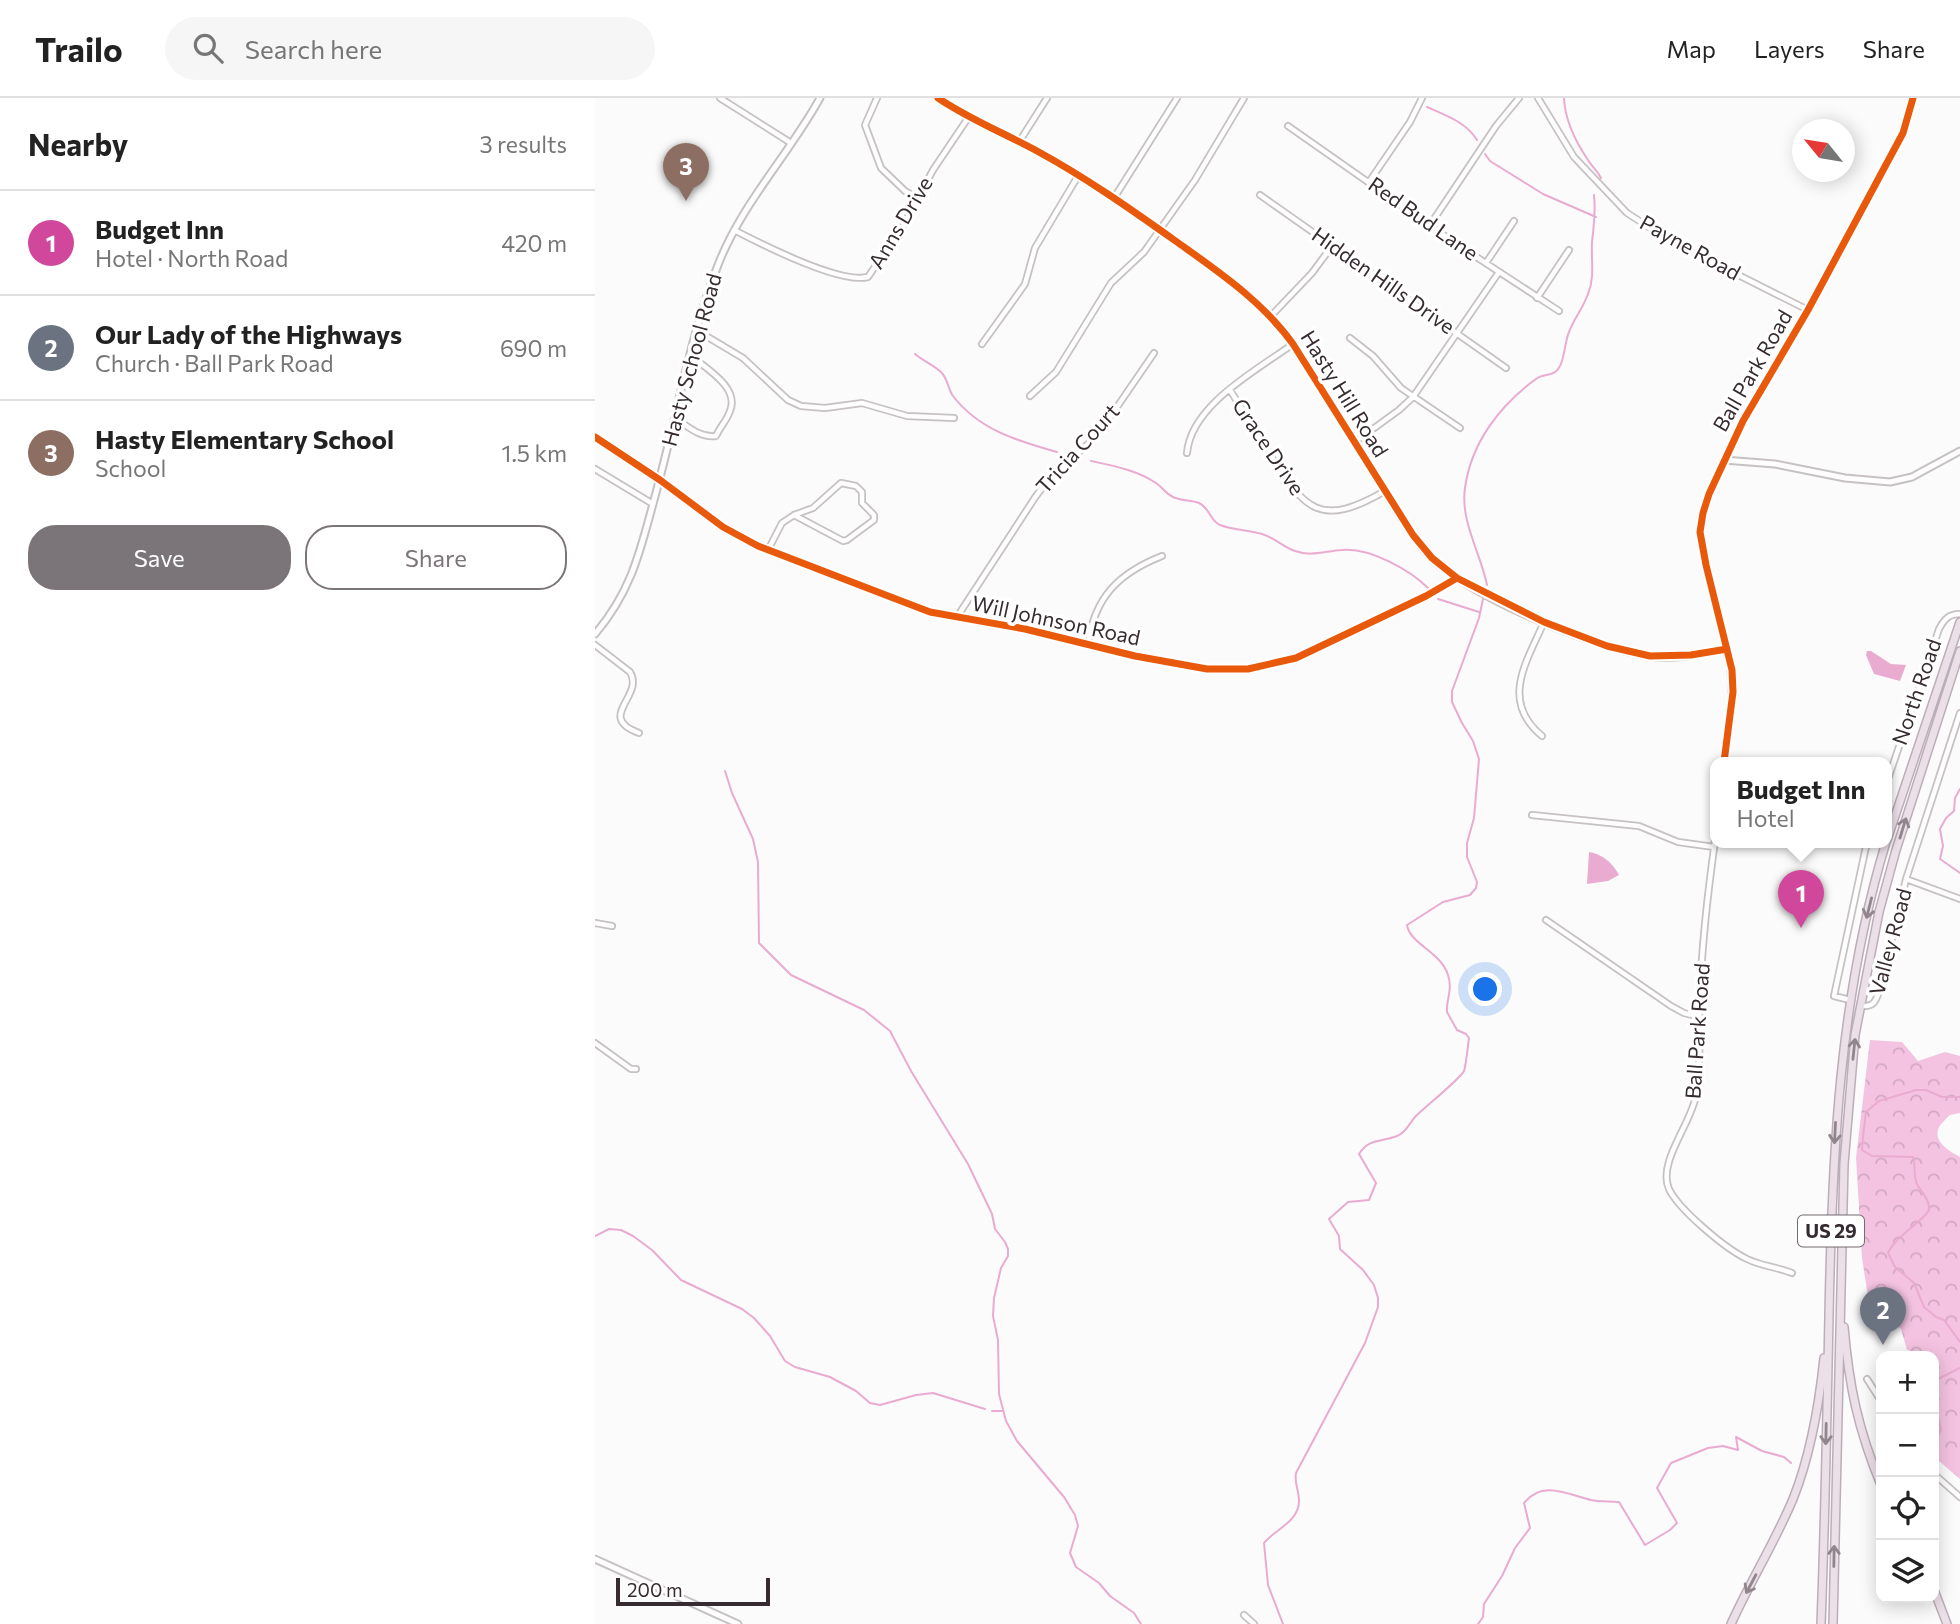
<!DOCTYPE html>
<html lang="en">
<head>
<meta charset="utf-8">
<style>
  :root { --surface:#fff; --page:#f6f6f6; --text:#222; --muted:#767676; --line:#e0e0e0; --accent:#7b7478 }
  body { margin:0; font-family:Commissioner,sans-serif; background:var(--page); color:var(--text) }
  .controls { position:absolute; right:21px; bottom:21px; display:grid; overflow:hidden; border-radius:14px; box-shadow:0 4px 18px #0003 }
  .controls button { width:63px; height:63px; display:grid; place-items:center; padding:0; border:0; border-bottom:2px solid var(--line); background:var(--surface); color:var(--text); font:35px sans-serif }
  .compass { position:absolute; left:1197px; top:21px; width:63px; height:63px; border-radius:50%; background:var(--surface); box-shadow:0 4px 18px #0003; rotate:300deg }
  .scale { position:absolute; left:21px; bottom:18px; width:154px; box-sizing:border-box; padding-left:7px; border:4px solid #362b31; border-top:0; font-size:19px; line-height:24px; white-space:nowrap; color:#362b31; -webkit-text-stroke:5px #fff; paint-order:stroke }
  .you { position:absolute; left:891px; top:892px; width:24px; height:24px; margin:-18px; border:5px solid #fff; border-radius:50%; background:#1a73e8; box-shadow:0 0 0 10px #1a73e833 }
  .badge { display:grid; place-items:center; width:46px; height:46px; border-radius:50%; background:var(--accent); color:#fff; font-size:23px; font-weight:700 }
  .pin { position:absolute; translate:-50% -58px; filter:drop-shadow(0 2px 4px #0008) }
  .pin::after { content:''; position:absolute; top:37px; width:24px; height:21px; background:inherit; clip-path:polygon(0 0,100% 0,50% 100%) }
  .popup { position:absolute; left:1115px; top:659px; width:182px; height:91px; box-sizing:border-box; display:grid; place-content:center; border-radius:14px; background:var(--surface); filter:drop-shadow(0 2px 5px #0005); font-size:23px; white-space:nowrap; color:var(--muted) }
  .popup b { font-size:26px; color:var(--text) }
  .popup::after { content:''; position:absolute; left:50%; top:100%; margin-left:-14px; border:14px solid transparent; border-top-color:var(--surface) }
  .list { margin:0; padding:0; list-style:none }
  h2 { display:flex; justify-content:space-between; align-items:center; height:91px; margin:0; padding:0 28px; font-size:30px }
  h2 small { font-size:23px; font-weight:400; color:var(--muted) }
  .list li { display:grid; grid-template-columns:46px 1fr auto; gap:21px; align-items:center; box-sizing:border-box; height:105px; padding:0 28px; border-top:2px solid var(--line) }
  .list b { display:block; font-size:26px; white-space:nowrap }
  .list p { margin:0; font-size:23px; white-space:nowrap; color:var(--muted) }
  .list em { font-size:23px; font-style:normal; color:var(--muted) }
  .actions { display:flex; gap:14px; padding:21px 28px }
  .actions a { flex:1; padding:16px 0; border:2px solid var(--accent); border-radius:28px; text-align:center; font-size:24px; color:var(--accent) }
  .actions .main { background:var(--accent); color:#fff }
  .icon { flex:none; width:38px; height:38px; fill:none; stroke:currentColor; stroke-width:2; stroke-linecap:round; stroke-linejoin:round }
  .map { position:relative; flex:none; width:1365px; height:1526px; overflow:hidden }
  header { display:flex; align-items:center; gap:42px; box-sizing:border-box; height:98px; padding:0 35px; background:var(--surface); border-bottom:2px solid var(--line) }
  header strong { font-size:33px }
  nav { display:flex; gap:38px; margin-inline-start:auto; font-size:24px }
  .search { width:490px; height:63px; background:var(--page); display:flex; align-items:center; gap:18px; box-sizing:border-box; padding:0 24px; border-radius:38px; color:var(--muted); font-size:26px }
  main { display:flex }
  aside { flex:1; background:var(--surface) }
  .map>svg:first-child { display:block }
  .forest { fill:url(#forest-crowns) }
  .water { fill:#eaabd0 }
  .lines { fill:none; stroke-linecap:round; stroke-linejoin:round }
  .stream { stroke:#eaabd0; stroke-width:2 }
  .minor-casing { stroke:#c6c1c3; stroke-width:8 }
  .tertiary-casing { stroke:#c6c1c3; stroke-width:9 }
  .trunk-casing { stroke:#bdadb7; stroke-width:10 }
  .minor { stroke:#fefefe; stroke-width:4.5 }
  .tertiary { stroke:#fefefe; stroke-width:5 }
  .trunk { stroke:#ece0e8; stroke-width:7 }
  .cycleway-casing { stroke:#fff; stroke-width:11 }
  .cycleway { stroke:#e8590c; stroke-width:7 }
  .oneway { stroke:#91868c }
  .labels { text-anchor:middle; stroke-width:7; stroke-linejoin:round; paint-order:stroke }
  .shield { fill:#fff; stroke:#726b6f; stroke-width:2 }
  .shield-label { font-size:19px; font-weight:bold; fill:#362b31 }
  .street-label { font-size:21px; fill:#362b31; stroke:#fff }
</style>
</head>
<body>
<header>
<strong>Trailo</strong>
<div class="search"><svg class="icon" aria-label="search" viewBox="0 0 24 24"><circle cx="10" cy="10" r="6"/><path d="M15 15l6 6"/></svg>Search here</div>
<nav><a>Map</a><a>Layers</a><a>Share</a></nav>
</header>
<main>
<aside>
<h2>Nearby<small>3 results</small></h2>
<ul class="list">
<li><span class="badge" style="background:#d1479c">1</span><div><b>Budget Inn</b><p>Hotel · North Road</p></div><em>420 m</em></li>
<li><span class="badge" style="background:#6b7280">2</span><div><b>Our Lady of the Highways</b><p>Church · Ball Park Road</p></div><em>690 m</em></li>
<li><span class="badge" style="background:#8d6e63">3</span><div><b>Hasty Elementary School</b><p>School</p></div><em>1.5 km</em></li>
</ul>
<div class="actions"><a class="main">Save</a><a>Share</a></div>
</aside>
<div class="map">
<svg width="1365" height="1526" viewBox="0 0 1365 1526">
  <defs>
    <pattern id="forest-crowns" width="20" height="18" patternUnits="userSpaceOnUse" patternTransform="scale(1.75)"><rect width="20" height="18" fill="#f4c3e1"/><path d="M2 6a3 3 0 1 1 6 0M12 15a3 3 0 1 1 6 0" fill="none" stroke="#d2a8c2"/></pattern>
  </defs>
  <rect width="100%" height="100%" fill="#fbfbfb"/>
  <path class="forest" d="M1275 942 1307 944 1323 963 1350 954 1365 958V1015L1355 1017C1351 1021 1344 1027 1343 1032 1339 1045 1356 1054 1365 1059V1381L1344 1363 1339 1354V1258L1312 1252 1306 1231 1273 1199 1267 1160 1261 1060Z"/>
  <path class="water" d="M1272 553H1276L1296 566 1311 567 1305 583 1279 576 1271 557Z
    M994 754C1007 756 1018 765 1024 777L1013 783 992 786Z"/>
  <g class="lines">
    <path class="stream" d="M969 0C970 22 980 43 993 62 997 69 1002 72 1006 80
      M832 9C850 17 871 24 882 42
      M890 56 895 63 948 96 1001 119
      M320 256C328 263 339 267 346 274 353 281 353 291 358 298 384 332 423 343 462 354
      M496 363C519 368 542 372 561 385 567 389 571 396 578 399 586 403 595 402 604 405 615 410 615 423 625 427 638 432 654 432 667 436 680 440 688 449 700 453 717 459 730 453 747 452 774 449 815 472 833 490
      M892 487C886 456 865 423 870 390 876 345 905 307 941 281 947 276 955 278 960 274 970 267 969 245 974 234 979 221 988 210 993 196 1000 179 996 162 997 144 999 125 1001 116 999 97
      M843 501 884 514
      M130 673 137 695 158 741 163 764 164 845 196 877 269 912 295 933 316 973 373 1066 397 1116 400 1131 410 1144 413 1151V1158L406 1170 399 1200 398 1218 403 1242 404 1296 411 1323 422 1343 469 1399 480 1417 483 1428 475 1455 481 1469 504 1485 515 1498 539 1515 546 1526
      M1365 691 1360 700 1359 713 1351 720 1345 731 1348 748 1345 761 1365 775
      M1365 999H1347L1331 992H1321L1284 1003 1271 1014C1270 1024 1267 1043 1267 1052L1277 1058 1318 1059C1321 1068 1318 1078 1322 1086 1326 1094 1335 1102 1334 1111 1332 1121 1300 1138 1293 1155L1300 1169 1319 1185 1329 1209 1341 1219 1349 1222 1365 1244
      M0 1138 14 1131 26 1132 38 1138 57 1152 86 1182 147 1211 159 1220 175 1238 190 1263 200 1269 235 1279 261 1293 275 1305 285 1307 321 1297 338 1295 390 1311
      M1339 1283 1365 1270
      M1339 1300 1346 1332 1339 1344
      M397 1313H407
      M688 1526 673 1487 669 1445C680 1431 704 1424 704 1403 704 1392 699 1385 701 1375L770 1245 783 1209V1200L779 1187 768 1172 745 1151 744 1138 734 1121 753 1104 774 1102 781 1085 764 1056C774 1040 787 1044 802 1038 811 1035 815 1024 821 1018 829 1010 866 980 869 973 871 968 873 947 874 940L871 936 862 932 852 914C851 901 858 892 853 877 846 854 815 846 812 827L848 804 875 797 881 790 882 784 872 759V745L879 720 884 661 878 643 867 625 857 604V593L884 520 888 501
      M883 1526 888 1519 889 1506 907 1478 920 1450 935 1430 929 1405C947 1382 972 1396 996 1402 1005 1404 1015 1403 1024 1404L1050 1447 1075 1432 1082 1425 1062 1390 1076 1365 1113 1350 1128 1348 1143 1352 1141 1339 1167 1353 1189 1359 1196 1365"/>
    <defs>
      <path id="minor" d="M125 0 196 45
        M282 0 270 27 286 70 310 93 323 101
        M943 0 979 59 1032 115 1074 142 1213 212
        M693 28 860 145 964 213
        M424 44 452 0
        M774 84 815 24 827 0
        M665 97 911 270
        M519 100 582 0
        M835 127 901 28 924 0
        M139 132C166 146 245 186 273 179L309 126 338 72 373 20
        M891 165 919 123
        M942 200 974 152
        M676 218 717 175 737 148
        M101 232 148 260 193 302 206 308 230 310 267 305 312 318 359 320
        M755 240 778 258 806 290 865 330
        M387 246 430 186 440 150 483 78
        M635 292C648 313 662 334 675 356 710 413 726 430 790 393
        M435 298 461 274 516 185 549 154 600 82 649 0
        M80 320C92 328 105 340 121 338 125 329 132 322 135 313 145 289 110 270 95 257
        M0 339 65 382 128 429 163 448 301 501 335 514 430 531 540 558 612 571H653L701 560 831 498 862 480
        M760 344 804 312 818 299 904 174
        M592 355C596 307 662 272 698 246
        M0 371 58 406
        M173 452 187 425 199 417 218 410 246 385 261 388 267 394V405L279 417V422L252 442 248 443 199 417
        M362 519 441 398 456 379 493 346 511 325 559 255
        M0 547 35 574C50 598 0 619 44 635
        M493 547C499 499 524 475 567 458
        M947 638C905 603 931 565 949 524
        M1129 664C1134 626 1141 589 1132 551
        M1292 684 1344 531C1349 522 1353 516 1365 516
        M937 717 1044 728 1083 744 1119 749
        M1120 743C1113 793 1107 845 1105 896 1103 929 1107 964 1101 997 1097 1025 1062 1064 1074 1091 1084 1112 1131 1151 1152 1161 1166 1168 1182 1169 1197 1175
        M1311 781 1365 801
        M951 822 1076 908 1089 915 1104 919
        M0 825 17 828
        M1255 902 1239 898 1272 744
        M1266 908C1280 909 1281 902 1285 891L1311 781 1365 615
        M0 945 36 971H41
        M1272 1281 1286 1303
        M1339 1376 1365 1399
        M649 1517 659 1526"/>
      <path id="tertiary" d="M343 0C374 21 409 35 442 53 490 79 537 112 582 144 624 174 667 203 698 246 724 286 749 327 774 367 792 396 808 427 829 452 866 496 996 549 1053 558 1079 562 1107 556 1132 551L1111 467 1105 434 1108 415 1114 396 1148 323 1213 212 1308 35 1318 0
        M1129 362 1180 366 1250 380 1295 384 1317 379 1365 353
        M0 536C36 494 45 454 59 402 81 324 93 243 123 167 147 105 193 58 225 0
        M0 1461 143 1526"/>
      <path id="trunk" d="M1292 742 1365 524
        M1249 1229C1254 1288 1263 1331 1286 1387
        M1339 1492 1352 1526
        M1136 1526C1155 1484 1180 1444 1198 1401 1216 1356 1224 1308 1229 1260
        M1226 1526C1230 1423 1232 1320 1234 1218 1237 1057 1244 899 1291 744
        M1238 1526 1249 1066 1260 937 1284 814 1301 752 1365 553"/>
    </defs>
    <use href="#minor" class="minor-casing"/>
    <use href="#tertiary" class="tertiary-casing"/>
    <use href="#trunk" class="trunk-casing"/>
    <use href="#minor" class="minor"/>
    <use href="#tertiary" class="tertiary"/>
    <use href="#trunk" class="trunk"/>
    <defs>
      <path id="cycleway" d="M343 0C374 21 409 35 442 53 490 79 537 112 582 144 624 174 667 203 698 246L818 437 837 460 862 480 949 524 1012 548 1055 558 1096 557 1132 551
        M0 339 65 382 128 429 163 448 301 501 335 514 430 531 540 558 612 571H653L701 560 831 498 862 480
        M1129 664 1138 594 1137 572 1111 467 1105 434 1108 415 1114 396 1148 323 1213 212 1308 35 1318 0"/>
    </defs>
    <use href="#cycleway" class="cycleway-casing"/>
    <use href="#cycleway" class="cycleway"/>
  </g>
  <defs><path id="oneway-shaft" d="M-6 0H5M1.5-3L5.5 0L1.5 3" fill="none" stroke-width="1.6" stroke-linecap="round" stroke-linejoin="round" transform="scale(1.75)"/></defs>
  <g class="oneway">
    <use href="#oneway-shaft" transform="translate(1308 730) rotate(-73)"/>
    <use href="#oneway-shaft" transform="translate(1274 810) rotate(104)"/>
    <use href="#oneway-shaft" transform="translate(1259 951) rotate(-84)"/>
    <use href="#oneway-shaft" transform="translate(1240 1035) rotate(93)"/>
    <use href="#oneway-shaft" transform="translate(1231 1336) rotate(91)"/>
    <use href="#oneway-shaft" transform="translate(1239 1458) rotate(-89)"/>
    <use href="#oneway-shaft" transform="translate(1156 1486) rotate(118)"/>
  </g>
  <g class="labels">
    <rect class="shield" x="1203" y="1117.5" width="66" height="31" rx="5"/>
    <g class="shield-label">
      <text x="1236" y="1140">US 29</text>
    </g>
    <g class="street-label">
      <text transform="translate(828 121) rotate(35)" y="7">Red Bud Lane</text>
      <text transform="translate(306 125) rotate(-59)" y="7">Anns Drive</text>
      <text transform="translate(1095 150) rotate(29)" y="7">Payne Road</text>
      <text transform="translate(788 183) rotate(35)" y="7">Hidden Hills Drive</text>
      <text transform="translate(97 262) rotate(-75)" y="7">Hasty School Road</text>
      <text transform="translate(1158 273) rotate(-60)" y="7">Ball Park Road</text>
      <text transform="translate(749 296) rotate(58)" y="7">Hasty Hill Road</text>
      <text transform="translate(673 349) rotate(56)" y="7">Grace Drive</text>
      <text transform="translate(483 351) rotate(-48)" y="7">Tricia Court</text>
      <text transform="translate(461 523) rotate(12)" y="7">Will Johnson Road</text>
      <text transform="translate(1322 594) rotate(-71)" y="7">North Road</text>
      <text transform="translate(1296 844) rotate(-75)" y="7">Valley Road</text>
      <text transform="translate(1103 933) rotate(-86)" y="7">Ball Park Road</text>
    </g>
  </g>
</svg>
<div class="controls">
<button>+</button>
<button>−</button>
<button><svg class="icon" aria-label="locate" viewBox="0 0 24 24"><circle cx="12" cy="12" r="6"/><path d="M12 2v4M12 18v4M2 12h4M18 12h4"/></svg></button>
<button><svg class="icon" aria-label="layers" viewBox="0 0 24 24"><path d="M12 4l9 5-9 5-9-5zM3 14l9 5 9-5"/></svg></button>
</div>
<svg class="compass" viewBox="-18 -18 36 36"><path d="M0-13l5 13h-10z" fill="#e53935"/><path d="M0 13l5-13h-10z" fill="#767676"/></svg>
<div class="scale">200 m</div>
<div class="you"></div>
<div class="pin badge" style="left:1206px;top:830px;background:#d1479c">1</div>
<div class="popup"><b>Budget Inn</b>Hotel</div>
<div class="pin badge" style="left:1288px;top:1247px;background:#6b7280">2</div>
<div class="pin badge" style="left:91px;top:103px;background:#8d6e63">3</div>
</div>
</main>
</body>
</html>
